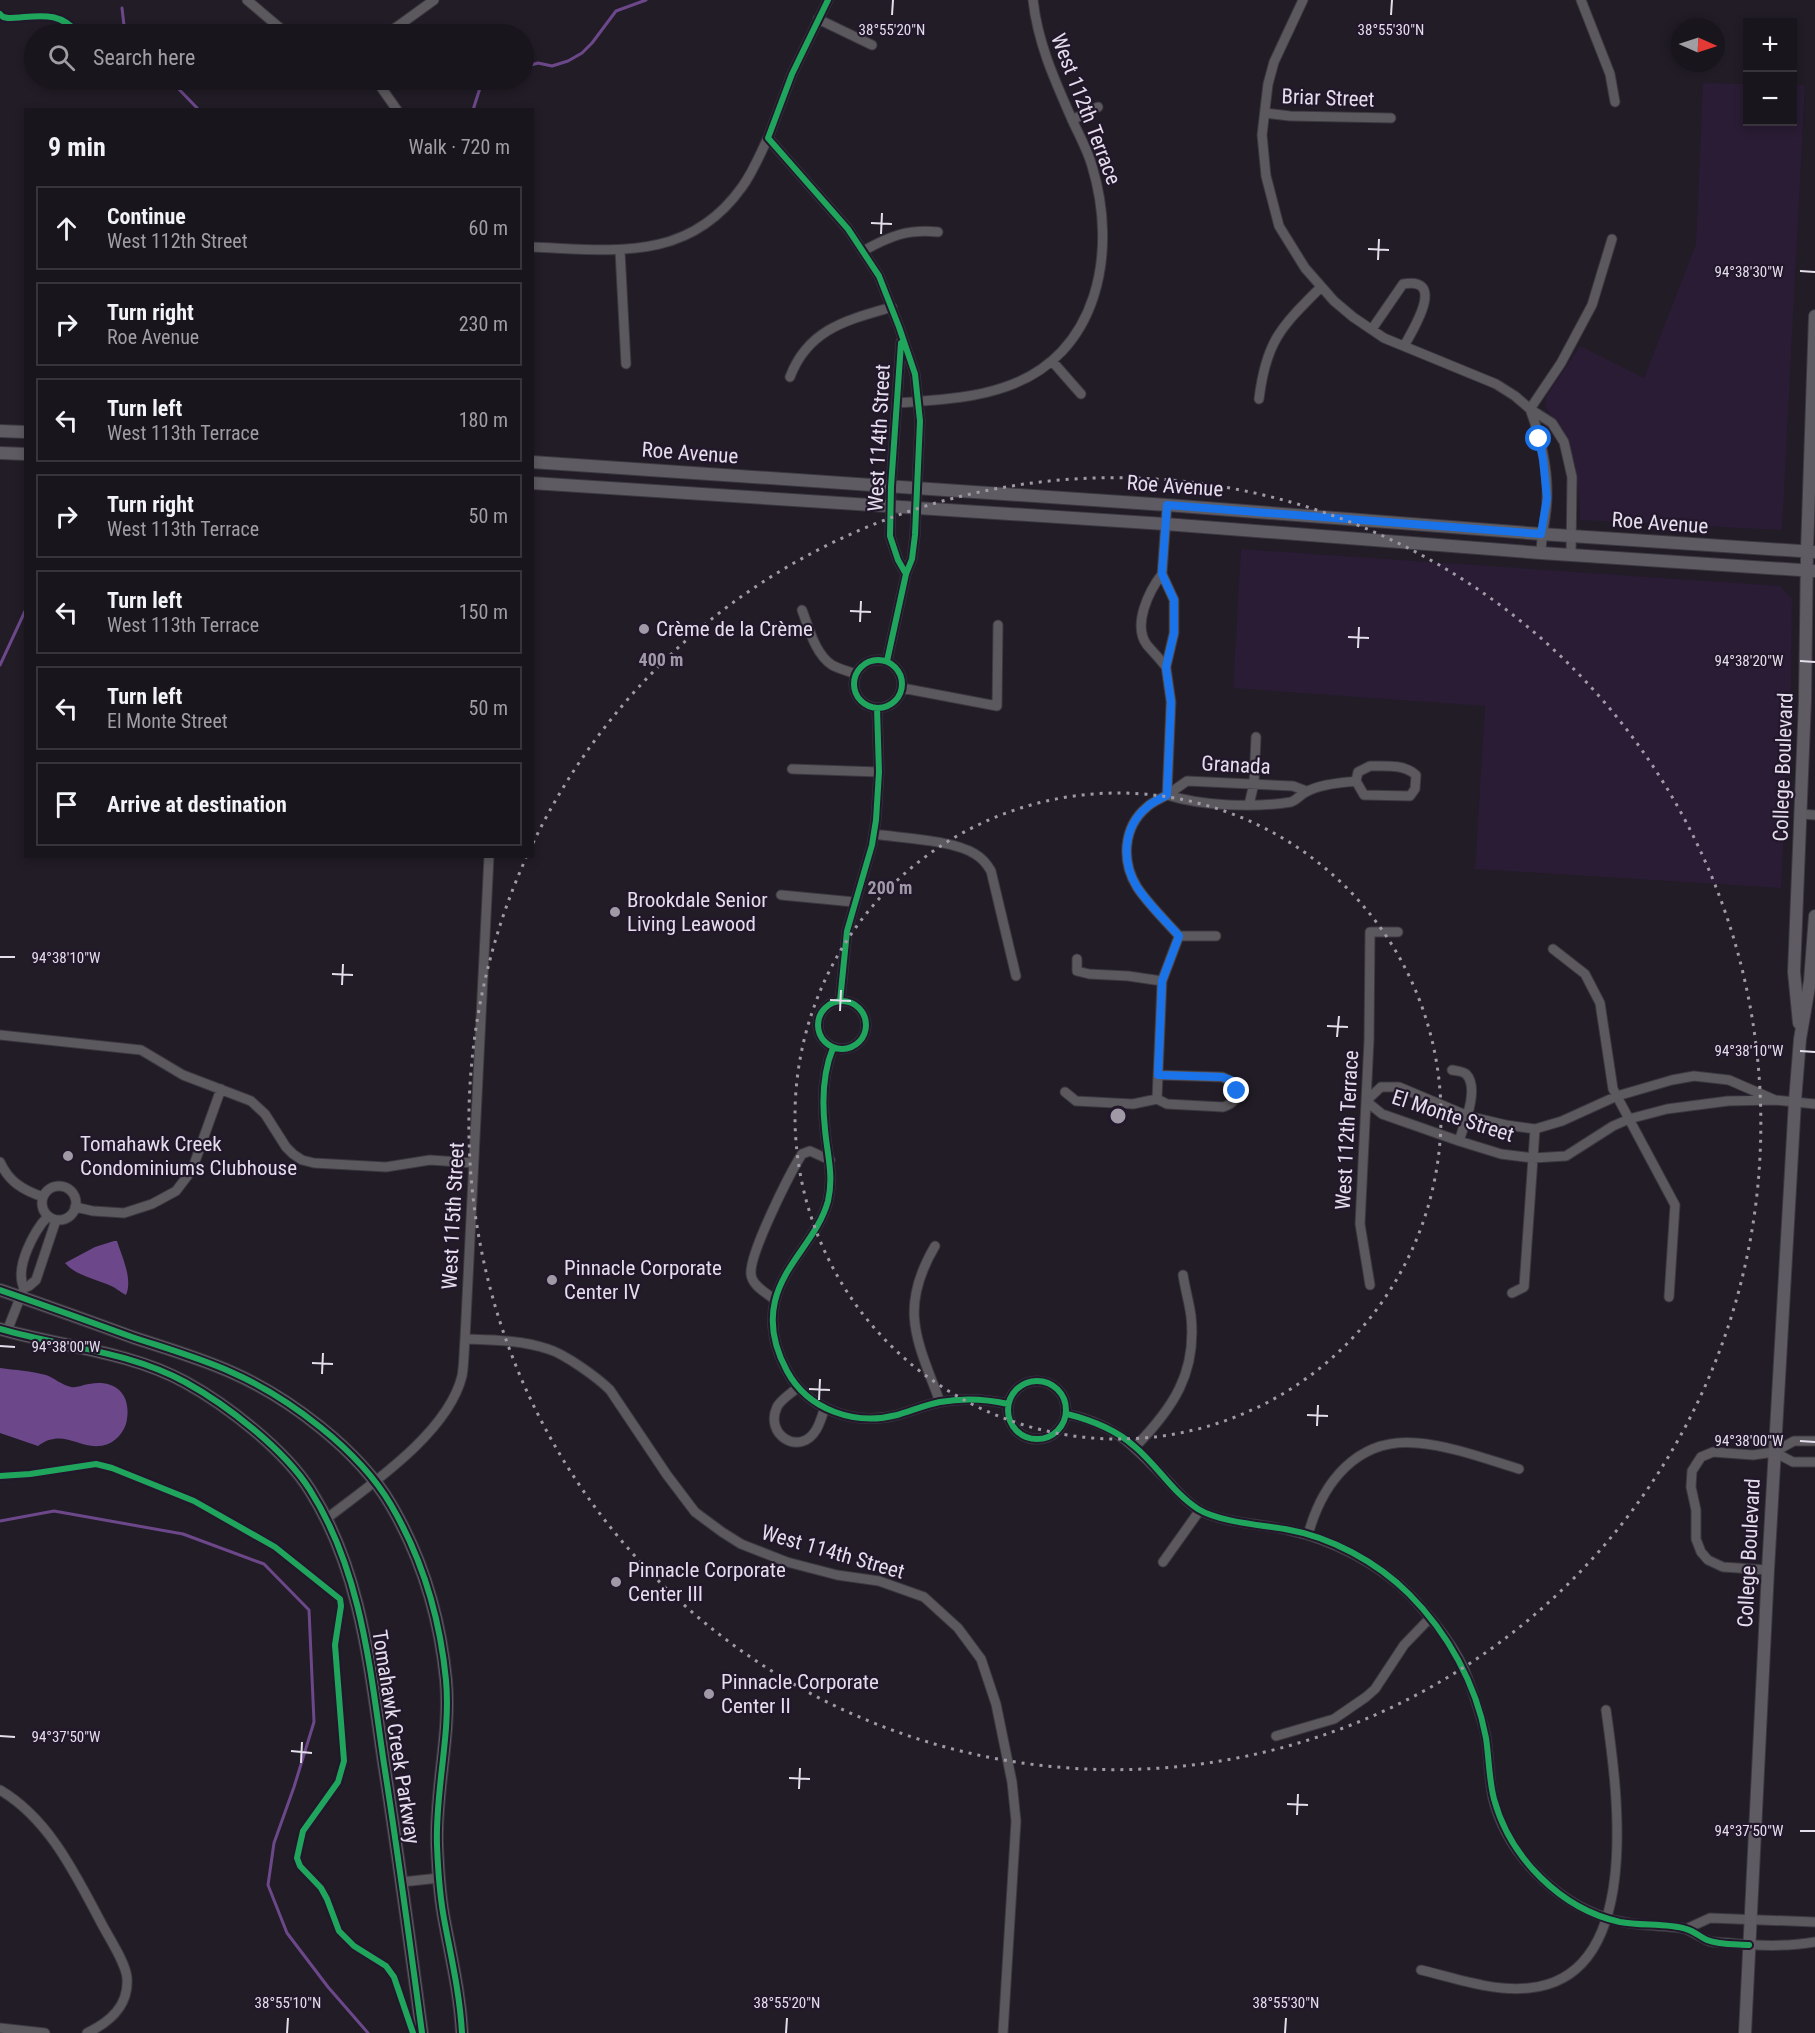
<!DOCTYPE html>
<html lang="en">
<head>
<meta charset="utf-8">
<style>
  :root { --surface:#19151c; --page:#262229; --text:#f1f3f6; --muted:#9f9fa3; --line:#37343b }
  body { margin:0; font-family:"Roboto Condensed",sans-serif; background:var(--page); color:var(--text) }
  .controls { position:absolute; right:18px; top:18px; display:grid; overflow:hidden; border-radius:0px; box-shadow:0 3px 9px #0003 }
  .controls button { width:54px; height:54px; display:grid; place-items:center; padding:0; border:0; border-bottom:2px solid var(--line); background:var(--surface); color:var(--text); font:30px sans-serif }
  .compass { position:absolute; left:1671px; top:18px; width:54px; height:54px; border-radius:50%; background:var(--surface); box-shadow:0 3px 9px #0003; rotate:93deg }
  .stop { position:absolute; width:18px; height:18px; margin:-14px; border:4px solid #1a73e8; border-radius:50%; background:#fff }
  .stop.end { background:#1a73e8; border-color:#fff; box-shadow:0 2px 6px #0008 }
  .list { margin:0; padding:0; list-style:none }
  h2 { display:flex; justify-content:space-between; align-items:center; height:78px; margin:0; padding:0 24px; font-size:26px }
  h2 small { font-size:20px; font-weight:400; color:var(--muted) }
  .list li { display:grid; grid-template-columns:39px 1fr auto; gap:18px; align-items:center; box-sizing:border-box; height:84px; margin:0 12px 12px; padding:0 12px; border:2px solid var(--line); border-radius:0px }
  .list b { display:block; font-size:22px; white-space:nowrap }
  .list p { margin:0; font-size:20px; white-space:nowrap; color:var(--muted) }
  .list em { font-size:20px; font-style:normal; color:var(--muted) }
  .icon { flex:none; width:33px; height:33px; fill:none; stroke:currentColor; stroke-width:2; stroke-linecap:round; stroke-linejoin:round }
  .map { position:relative; flex:none; width:1815px; height:2033px; overflow:hidden }
  .search { position:absolute; background:var(--surface); box-shadow:0 3px 9px #0003; left:24px; top:24px; width:510px; height:66px; display:flex; align-items:center; gap:15px; box-sizing:border-box; padding:0 21px; border-radius:33px; color:var(--muted); font-size:22px }
  .panel { position:absolute; background:var(--surface); box-shadow:0 3px 9px #0003; left:24px; top:108px; width:510px; height:750px; border-radius:0px }
  .map>svg:first-child { display:block }
  .built { fill:#291c34 }
  .water { fill:#6c488a }
  .lines { fill:none; stroke-linecap:round; stroke-linejoin:round }
  .stream { stroke:#6c488a; stroke-width:3 }
  .minor-casing { stroke:#3c3841; stroke-width:11 }
  .secondary-casing { stroke:#3c3841; stroke-width:14 }
  .minor { stroke:#5b595d; stroke-width:9 }
  .secondary { stroke:#5e5c62; stroke-width:12 }
  .cycleway-casing { stroke:#22172b; stroke-width:10 }
  .cycleway { stroke:#20a55d; stroke-width:6 }
  .route { stroke:#1a73e8; stroke-width:8 }
  .ticks { fill:none; stroke:#e4deec; stroke-width:2 }
  .ring { fill:none; stroke:#a09aa7; stroke-width:3; stroke-dasharray:3 6 }
  .poi-dot { fill:#a09aa7; stroke:#22172b; stroke-width:2 }
  .labels { text-anchor:middle; stroke-width:4.5; stroke-linejoin:round; paint-order:stroke }
  .street-label { font-size:21px; fill:#e4deec; stroke:#22172b }
  .poi-label { font-size:21px; fill:#e4deec; stroke:#22172b; text-anchor:start }
  .ticks-label { font-size:15px; text-anchor:middle; fill:#e4deec; stroke:#22172b; stroke-width:4.5; stroke-linejoin:round; paint-order:stroke }
  .centre { fill:#a09aa7; stroke:#22172b; stroke-width:3 }
  .ring-label { font-size:18px; text-anchor:middle; font-weight:bold; fill:#a09aa7; stroke:#22172b; stroke-width:4.5; stroke-linejoin:round; paint-order:stroke }
</style>
</head>
<body>
<div class="map">
<svg width="1815" height="2033" viewBox="0 0 1815 2033">
  <rect width="100%" height="100%" fill="#211c26"/>
  <path class="built" d="M1703 83 1747 84 1748 122H1792L1793 85H1805L1782 530 1580 520 1579 495 1575 465 1565 436 1546 408 1545 402 1547 395 1580 346 1644 378 1696 244Z
    M1241 549 1780 586 1792 599 1791 686 1781 888 1475 869 1485 706 1233 688Z"/>
  <path class="water" d="M114 1241H117C122 1257 133 1279 126 1295 120 1292 115 1287 109 1285 95 1279 75 1275 65 1263L95 1247Z
    M0 1368C15 1370 31 1371 46 1375 54 1378 62 1385 71 1387 77 1388 82 1385 89 1384 114 1379 131 1393 127 1419 126 1429 118 1440 108 1444 82 1454 65 1426 38 1446L0 1433Z"/>
  <g class="lines">
    <path class="stream" d="M122 8 125 34
      M524 67 538 63 552 66 568 61 582 53 592 43 616 11 646 0
      M170 80 199 110
      M473 110 480 88 488 80
      M0 665 26 609
      M0 1521 54 1511 183 1534 264 1564 309 1610 314 1722 294 1787 274 1843 268 1885 287 1933 328 1987 368 2033"/>
    <defs>
      <path id="minor" d="M247 0 287 34
        M828 0 792 74 768 138 848 229 879 276 899 327 915 374 920 421 915 535 912 559 906 574 887 661
        M1303 0 1274 62 1268 84 1262 135 1266 176 1279 226 1305 268 1334 301 1353 317 1384 338 1496 384 1515 396 1530 409 1552 423 1564 442 1572 477 1571 555
        M1581 0 1610 74 1615 102
        M818 19 872 45
        M387 34 434 0
        M376 80 397 110
        M1265 113 1290 116 1391 118
        M1072 120 1098 107
        M532 247C613 250 688 263 742 187 753 172 760 154 768 138
        M620 251 626 364
        M863 251C890 236 907 229 938 232
        M1372 329 1403 284C1447 276 1413 330 1404 346
        M901 342 891 487 890 536 898 560 906 574
        M1052 361 1081 394
        M790 377C808 329 847 320 892 307
        M1259 399C1266 341 1281 327 1321 287
        M897 403C933 400 971 399 1005 387 1099 356 1118 251 1092 166 1088 152 1081 138 1074 124 1056 83 1038 45 1033 0
        M1530 409 1561 363 1592 305 1612 239
        M1530 409C1540 436 1548 468 1547 497 1547 516 1541 535 1541 553
        M1162 574C1149 591 1132 625 1147 645 1153 652 1160 659 1166 667
        M802 610C809 628 815 654 832 665 839 669 848 671 856 674
        M854 684a24 24 0 1 1 48 0a24 24 0 1 1-48 0Z
        M902 688 997 706 998 625
        M1370 766C1385 766 1404 764 1416 775L1415 789 1410 796 1364 795 1356 781 1358 772Z
        M792 769 879 772
        M1167 795C1202 806 1254 808 1291 802 1297 800 1300 795 1306 792 1320 784 1340 783 1356 781
        M1167 795 1187 781 1293 786 1306 791
        M1249 805 1254 783 1256 737
        M1801 814 1815 815
        M874 834C901 838 953 840 975 854 982 858 987 864 991 871L1016 976
        M781 895 854 902
        M1179 936H1216
        M1553 949 1585 974 1600 1003 1613 1089 1675 1205 1669 1297
        M1077 959V971L1089 974 1128 976 1162 981
        M818 1025a24 24 0 1 1 48 0a24 24 0 1 1-48 0Z
        M840 1001 847 931 872 845 876 820 879 772 877 708
        M0 1035 141 1050 183 1075 251 1101 265 1114 286 1147 293 1154 302 1160 314 1163 386 1167 430 1160 473 1163
        M833 1048C823 1072 822 1102 825 1129 827 1154 834 1175 828 1201 818 1238 784 1263 775 1301 769 1326 775 1349 787 1371 808 1410 855 1426 897 1415 911 1411 925 1405 940 1402 962 1398 986 1399 1008 1404
        M1452 1070C1457 1071 1462 1071 1466 1074 1480 1088 1464 1125 1459 1141
        M1065 1092 1076 1101 1133 1104 1157 1099 1167 1104 1223 1107C1243 1101 1240 1083 1222 1077L1158 1075
        M1157 1099 1162 981 1179 936C1165 920 1148 904 1137 887 1121 861 1123 827 1147 807 1152 802 1160 799 1167 795L1171 702 1166 667 1174 633V600L1162 574 1167 505
        M1775 1100 1729 1080 1694 1076 1672 1080 1617 1096 1562 1121 1535 1129 1506 1125 1468 1116 1399 1087H1381L1366 1101 1382 1114 1459 1141 1501 1154 1533 1158 1566 1156 1613 1126 1629 1119 1667 1109 1728 1101 1775 1100 1815 1104
        M0 1162C9 1182 23 1190 43 1197
        M42 1203a17 17 0 1 1 34 0a17 17 0 1 1-34 0Z
        M75 1207 93 1211 124 1213 152 1204 176 1191 192 1170 221 1089
        M935 1246C898 1309 917 1340 940 1402
        M1370 1285 1360 1224 1369 1040 1370 932H1398
        M24 1288 29 1286 36 1280 56 1220
        M1512 1293 1524 1287 1535 1129
        M775 1300C767 1293 752 1286 751 1274 749 1254 790 1173 802 1154L810 1151 830 1160
        M7 1331 24 1288C14 1268 34 1231 48 1216
        M465 1339C493 1340 522 1340 548 1349 565 1354 598 1378 610 1390L667 1475 695 1512 722 1532 741 1544 787 1562 837 1575 879 1581 924 1597 958 1628 981 1659 996 1704 1012 1782 1016 1821 1003 2033
        M1008 1410a29 29 0 1 1 58 0a29 29 0 1 1-58 0Z
        M798 1387C792 1393 781 1399 777 1407 764 1435 800 1457 816 1430 820 1424 822 1415 825 1408
        M1067 1414C1117 1425 1131 1444 1166 1479 1176 1490 1186 1502 1199 1510 1225 1524 1260 1523 1288 1530 1331 1539 1380 1564 1411 1596 1433 1620 1457 1648 1468 1679 1475 1698 1482 1718 1486 1737 1489 1757 1489 1778 1493 1798 1506 1852 1554 1901 1607 1918 1631 1926 1657 1925 1682 1928 1692 1930 1700 1938 1709 1941 1715 1943 1723 1942 1729 1943 1758 1946 1787 1947 1815 1942
        M1135 1447C1173 1408 1197 1373 1191 1316 1189 1302 1185 1288 1183 1275
        M1774 1452 1793 1462H1815
        M326 1519C370 1485 448 1433 462 1376 464 1365 464 1351 465 1339L489 856
        M1308 1535C1322 1483 1357 1437 1417 1443 1452 1446 1486 1459 1519 1469
        M1163 1562 1200 1510
        M1768 1570 1723 1567 1708 1560 1701 1552 1696 1539V1510L1691 1487 1692 1471 1701 1457 1713 1452 1753 1455 1774 1452 1794 1441H1815
        M1276 1736 1334 1719 1366 1697 1375 1689 1404 1645 1430 1618
        M0 1790C51 1820 77 1878 104 1928 111 1941 126 1964 127 1978 129 2006 110 2022 87 2033
        M402 1882 439 1878
        M1686 1929 1710 1918 1815 1922
        M1421 1970C1455 1978 1493 1992 1529 1988 1645 1977 1617 1788 1606 1710
        M0 2028 45 2033"/>
      <path id="secondary" d="M0 431 26 432
        M0 453 26 454
        M532 462 1167 505 1541 534 1815 552
        M532 483 1165 524 1541 553 1815 571
        M1799 1023 1794 972 1805 700 1807 551 1815 316
        M0 1290C44 1305 88 1321 132 1337 165 1348 200 1358 231 1372 288 1397 359 1450 391 1505 422 1558 440 1618 446 1680 451 1735 435 1790 437 1845 438 1871 440 1899 445 1924 452 1961 460 1996 462 2033
        M0 1329C62 1347 128 1351 185 1382 227 1405 285 1450 310 1490 362 1572 370 1670 384 1764 398 1853 410 1943 422 2033
        M1745 2033 1768 1570 1795 1101 1800 1039 1810 981 1815 916"/>
    </defs>
    <use href="#minor" class="minor-casing"/>
    <use href="#secondary" class="secondary-casing"/>
    <use href="#minor" class="minor"/>
    <use href="#secondary" class="secondary"/>
    <defs>
      <path id="cycleway" d="M828 0 792 74 768 138 848 229 879 276 899 327 915 374 920 421 915 535 912 559 906 574 887 661
        M0 14 3 17 8 18C38 17 58 9 79 34
        M901 343 891 487 890 536 898 560 906 574
        M854 684a24 24 0 1 1 48 0a24 24 0 1 1-48 0Z
        M818 1025a24 24 0 1 1 48 0a24 24 0 1 1-48 0Z
        M840 1001 847 931 872 845 876 820 879 772 877 708
        M833 1048C823 1072 822 1102 825 1129 827 1154 834 1175 828 1201 818 1238 784 1263 775 1301 769 1326 775 1349 787 1371 808 1410 855 1426 897 1415 911 1411 925 1405 940 1402 962 1398 986 1399 1008 1404
        M0 1290C44 1305 88 1321 132 1337 165 1348 200 1358 231 1372 288 1397 359 1450 391 1505 422 1558 440 1618 446 1680 451 1735 435 1790 437 1845 438 1871 440 1899 445 1924 452 1961 460 1996 462 2033
        M0 1329C62 1347 128 1351 185 1382 227 1405 285 1450 310 1490 362 1572 370 1670 384 1764 398 1853 410 1943 422 2033
        M1008 1410a29 29 0 1 1 58 0a29 29 0 1 1-58 0Z
        M1067 1414C1091 1420 1115 1429 1134 1446 1157 1465 1173 1493 1198 1509 1219 1522 1261 1525 1285 1529 1331 1537 1377 1562 1409 1594 1448 1633 1476 1684 1486 1738 1489 1758 1489 1780 1494 1799 1510 1858 1561 1909 1620 1922 1641 1926 1668 1923 1686 1929 1694 1931 1700 1937 1707 1940 1719 1945 1736 1944 1749 1945
        M0 1476 30 1474 96 1464 112 1468 194 1501 275 1547 340 1599 341 1606 335 1645 344 1761 338 1782 303 1831 297 1858 300 1866 321 1888 327 1899 339 1931 354 1946 386 1966 394 1977 413 2033"/>
    </defs>
    <use href="#cycleway" class="cycleway-casing"/>
    <use href="#cycleway" class="cycleway"/>
  </g>
  <g class="lines">
    <path class="route" d="M1237 1091 1231 1080 1222 1077 1158 1075 1162 981 1179 936C1165 920 1148 904 1137 887 1121 861 1123 827 1147 807 1152 802 1160 799 1167 795L1171 702 1166 667 1174 633V600L1162 574 1167 505 1541 534 1547 498 1543 459 1539 439"/>
  </g>
  <path class="ticks" d="M892 15 893 0M1391 15 1392 0M871 223 892 224M881 234 882 213M1368 249 1389 250M1378 260 1379 239M1800 271 1815 272M850 611 871 612M860 622 861 601M1348 637 1369 638M1358 648 1359 627M1800 661 1815 662M0 957H15M332 974 353 975M342 985 343 964M830 1000 851 1001M840 1011 841 990M1327 1026 1348 1027M1337 1037 1339 1016M1800 1051 1815 1052M0 1346 15 1347M312 1363 333 1364M322 1374 323 1353M809 1389 830 1390M819 1400 820 1379M1307 1415 1328 1416M1317 1426 1318 1405M1800 1441 1815 1442M0 1736 15 1737M291 1751 312 1753M301 1763 302 1742M789 1778 810 1779M799 1789 800 1768M1287 1804 1308 1805M1297 1815 1298 1794M1800 1831H1815M287 2033 288 2018M786 2033 787 2018M1285 2033 1286 2018"/>
  <g class="ring">
    <circle cx="1118" cy="1116" r="323"/>
    <path d="M533 843A646 646 0 1 1 526 858"/>
  </g>
  <g class="poi-dot">
    <circle cx="644" cy="629" r="6"/>
    <circle cx="615" cy="912" r="6"/>
    <circle cx="68" cy="1156" r="6"/>
    <circle cx="552" cy="1280" r="6"/>
    <circle cx="616" cy="1582" r="6"/>
    <circle cx="709" cy="1694" r="6"/>
  </g>
  <g class="labels">
    <g class="street-label">
      <text transform="translate(1328 98) rotate(2)" y="7">Briar Street</text>
      <text transform="translate(1086 109) rotate(69)" y="7">West 112th Terrace</text>
      <text transform="translate(879 438) rotate(-87)" y="7">West 114th Street</text>
      <text transform="translate(690 453) rotate(4)" y="7">Roe Avenue</text>
      <text transform="translate(1175 486) rotate(4)" y="7">Roe Avenue</text>
      <text transform="translate(1660 523) rotate(4)" y="7">Roe Avenue</text>
      <text transform="translate(1236 765) rotate(3)" y="7">Granada</text>
      <text transform="translate(1783 767) rotate(-88)" y="7">College Boulevard</text>
      <text transform="translate(1453 1116) rotate(18)" y="7">El Monte Street</text>
      <text transform="translate(1347 1130) rotate(-87)" y="7">West 112th Terrace</text>
      <text transform="translate(453 1216) rotate(-87)" y="7">West 115th Street</text>
      <text transform="translate(833 1552) rotate(16)" y="7">West 114th Street</text>
      <text transform="translate(1749 1553) rotate(-87)" y="7">College Boulevard</text>
      <text transform="translate(396 1737) rotate(81)" y="7">Tomahawk Creek Parkway</text>
    </g>
    <g class="poi-label">
      <text x="656" y="636">Crème de la Crème</text>
      <text x="627" y="907">Brookdale Senior<tspan x="627" dy="24">Living Leawood</tspan></text>
      <text x="80" y="1151">Tomahawk Creek<tspan x="80" dy="24">Condominiums Clubhouse</tspan></text>
      <text x="564" y="1275">Pinnacle Corporate<tspan x="564" dy="24">Center IV</tspan></text>
      <text x="628" y="1577">Pinnacle Corporate<tspan x="628" dy="24">Center III</tspan></text>
      <text x="721" y="1689">Pinnacle Corporate<tspan x="721" dy="24">Center II</tspan></text>
    </g>
  </g>
  <g class="ticks-label">
    <text x="892" y="35">38°55'20"N</text>
    <text x="1391" y="35">38°55'30"N</text>
    <text x="1749" y="277">94°38'30"W</text>
    <text x="1749" y="666">94°38'20"W</text>
    <text x="66" y="963">94°38'10"W</text>
    <text x="1749" y="1056">94°38'10"W</text>
    <text x="66" y="1352">94°38'00"W</text>
    <text x="1749" y="1446">94°38'00"W</text>
    <text x="66" y="1742">94°37'50"W</text>
    <text x="1749" y="1836">94°37'50"W</text>
    <text x="288" y="2008">38°55'10"N</text>
    <text x="787" y="2008">38°55'20"N</text>
    <text x="1286" y="2008">38°55'30"N</text>
  </g>
  <circle cx="1118" cy="1116" r="9" class="centre"/>
  <g class="ring-label">
    <text x="661" y="666">400 m</text>
    <text x="890" y="894">200 m</text>
  </g>
</svg>
<div class="controls">
<button>+</button>
<button>−</button>
</div>
<svg class="compass" viewBox="-18 -18 36 36"><path d="M0-13l5 13h-10z" fill="#e53935"/><path d="M0 13l5-13h-10z" fill="#9f9fa3"/></svg>
<div class="stop" style="left:1539px;top:439px"></div>
<div class="stop end" style="left:1237px;top:1091px"></div>
<div class="search"><svg class="icon" aria-label="search" viewBox="0 0 24 24"><circle cx="10" cy="10" r="6"/><path d="M15 15l6 6"/></svg>Search here</div>
<section class="panel">
<h2>9 min<small>Walk · 720 m</small></h2>
<ul class="list">
<li><svg class="icon" aria-label="ahead" viewBox="0 0 24 24"><path d="M12 20V5M6 11l6-6 6 6"/></svg><div><b>Continue</b><p>West 112th Street</p></div><em>60 m</em></li>
<li><svg class="icon" aria-label="right" viewBox="0 0 24 24"><path d="M7 20v-9h11M14 6l5 5-5 5"/></svg><div><b>Turn right</b><p>Roe Avenue</p></div><em>230 m</em></li>
<li><svg class="icon" aria-label="left" viewBox="0 0 24 24"><path d="M17 20v-9H6M10 6l-5 5 5 5"/></svg><div><b>Turn left</b><p>West 113th Terrace</p></div><em>180 m</em></li>
<li><svg class="icon" aria-label="right" viewBox="0 0 24 24"><path d="M7 20v-9h11M14 6l5 5-5 5"/></svg><div><b>Turn right</b><p>West 113th Terrace</p></div><em>50 m</em></li>
<li><svg class="icon" aria-label="left" viewBox="0 0 24 24"><path d="M17 20v-9H6M10 6l-5 5 5 5"/></svg><div><b>Turn left</b><p>West 113th Terrace</p></div><em>150 m</em></li>
<li><svg class="icon" aria-label="left" viewBox="0 0 24 24"><path d="M17 20v-9H6M10 6l-5 5 5 5"/></svg><div><b>Turn left</b><p>El Monte Street</p></div><em>50 m</em></li>
<li><svg class="icon" aria-label="arrive" viewBox="0 0 24 24"><path d="M6 21V4h12l-3 4 3 4H6"/></svg><div><b>Arrive at destination</b></div></li>
</ul>
</section>
</div>
</body>
</html>
